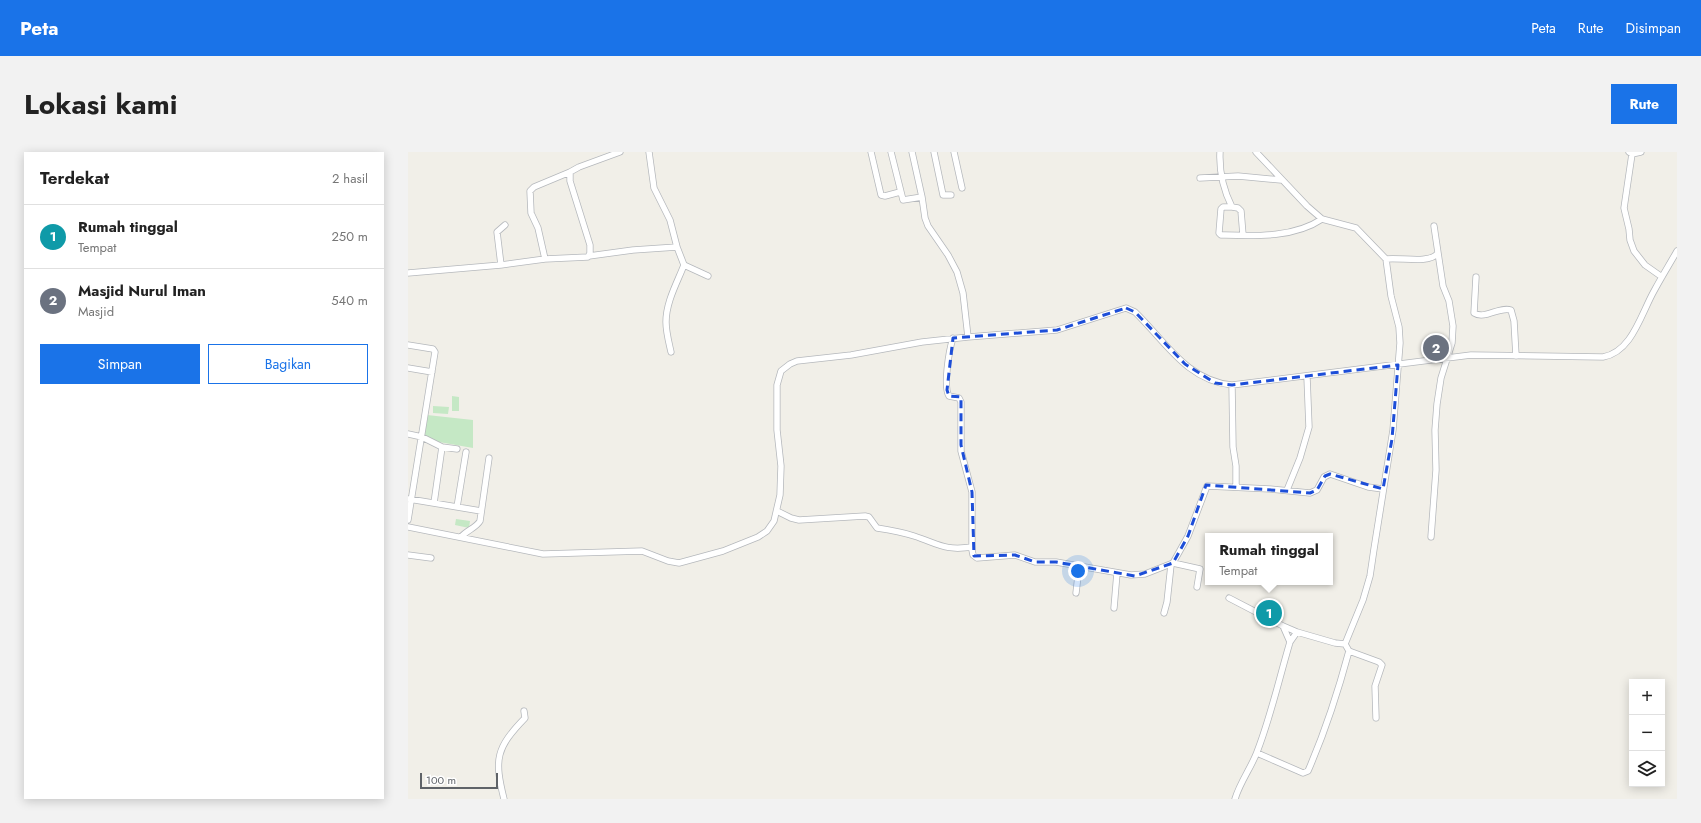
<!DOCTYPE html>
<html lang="id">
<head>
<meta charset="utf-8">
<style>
  :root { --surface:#fff; --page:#f2f2f2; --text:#222; --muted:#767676; --line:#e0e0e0; --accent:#1a73e8 }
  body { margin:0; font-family:Jost,sans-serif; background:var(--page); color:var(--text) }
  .controls { position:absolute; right:12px; bottom:12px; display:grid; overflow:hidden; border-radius:0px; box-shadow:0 2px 10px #0003 }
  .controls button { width:36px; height:36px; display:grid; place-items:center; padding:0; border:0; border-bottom:1px solid var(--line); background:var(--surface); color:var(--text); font:20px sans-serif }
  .scale { position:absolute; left:12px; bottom:10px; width:78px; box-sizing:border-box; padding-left:4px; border:2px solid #5f6368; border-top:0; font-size:11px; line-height:14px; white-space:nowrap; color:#5f6368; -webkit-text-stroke:3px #fff; paint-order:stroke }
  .you { position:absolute; left:670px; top:419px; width:14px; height:14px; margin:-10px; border:3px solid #fff; border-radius:50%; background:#1a73e8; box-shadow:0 0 0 6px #1a73e833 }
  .badge { display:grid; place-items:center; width:26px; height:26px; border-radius:50%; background:var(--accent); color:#fff; font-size:13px; font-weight:700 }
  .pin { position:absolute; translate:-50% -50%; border:2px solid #fff; box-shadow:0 1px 4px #0006 }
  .popup { position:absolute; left:797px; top:381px; width:128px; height:52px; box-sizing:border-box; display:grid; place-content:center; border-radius:0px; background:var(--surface); filter:drop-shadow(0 1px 3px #0005); font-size:13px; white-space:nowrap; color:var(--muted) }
  .popup b { font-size:15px; color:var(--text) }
  .popup::after { content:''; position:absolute; left:50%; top:100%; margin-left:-8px; border:8px solid transparent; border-top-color:var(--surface) }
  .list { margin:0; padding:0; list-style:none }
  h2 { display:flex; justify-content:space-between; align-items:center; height:52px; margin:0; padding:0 16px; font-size:17px }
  h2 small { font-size:13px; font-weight:400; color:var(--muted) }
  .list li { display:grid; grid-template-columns:26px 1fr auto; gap:12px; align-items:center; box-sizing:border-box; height:64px; padding:0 16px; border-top:1px solid var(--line) }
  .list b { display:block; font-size:15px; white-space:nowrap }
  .list p { margin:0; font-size:13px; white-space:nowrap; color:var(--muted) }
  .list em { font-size:13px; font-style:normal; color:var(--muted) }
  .actions { display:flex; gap:8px; padding:12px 16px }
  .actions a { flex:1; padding:9px 0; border:1px solid var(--accent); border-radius:0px; text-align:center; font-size:14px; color:var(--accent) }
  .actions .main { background:var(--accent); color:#fff }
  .icon { flex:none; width:22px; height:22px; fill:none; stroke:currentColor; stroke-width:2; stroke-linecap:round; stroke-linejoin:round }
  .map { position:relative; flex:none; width:1269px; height:647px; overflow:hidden; border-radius:0px }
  header { display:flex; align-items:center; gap:24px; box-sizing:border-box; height:56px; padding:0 20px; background:var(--accent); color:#fff }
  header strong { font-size:19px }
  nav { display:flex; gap:22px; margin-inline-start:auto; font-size:14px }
  .intro { display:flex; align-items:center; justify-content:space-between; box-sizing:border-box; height:96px; padding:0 24px }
  h1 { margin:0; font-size:28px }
  .button { padding:10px 18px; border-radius:0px; background:var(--accent); color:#fff; font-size:14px; font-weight:700 }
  main { display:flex; gap:24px; padding:0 24px }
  aside { flex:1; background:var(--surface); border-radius:0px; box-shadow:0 2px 10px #0003 }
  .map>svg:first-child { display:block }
  .green { fill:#c5e8c5 }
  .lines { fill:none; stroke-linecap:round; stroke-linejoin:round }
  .minor-casing { stroke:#b5b8bc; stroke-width:7 }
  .minor { stroke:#fff; stroke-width:5.5 }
  .marked { fill:none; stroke:#1d4ed8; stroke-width:3; stroke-dasharray:8 5; stroke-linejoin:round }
</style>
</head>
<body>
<header>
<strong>Peta</strong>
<nav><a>Peta</a><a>Rute</a><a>Disimpan</a></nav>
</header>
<div class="intro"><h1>Lokasi kami</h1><a class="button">Rute</a></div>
<main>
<aside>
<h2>Terdekat<small>2 hasil</small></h2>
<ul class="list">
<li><span class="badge" style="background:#0f9aa8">1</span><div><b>Rumah tinggal</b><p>Tempat</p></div><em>250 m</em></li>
<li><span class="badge" style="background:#6b7280">2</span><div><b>Masjid Nurul Iman</b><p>Masjid</p></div><em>540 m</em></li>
</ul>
<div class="actions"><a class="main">Simpan</a><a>Bagikan</a></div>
</aside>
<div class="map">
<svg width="1269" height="647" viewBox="0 0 1269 647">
  <rect width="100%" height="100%" fill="#f1efe8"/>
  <path class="green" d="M44 244 51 245V259H44Z
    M25 254 41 255 40 262 25 261Z
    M19 263 65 268V296L14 287Z
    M48 367 62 369 61 376 47 373Z"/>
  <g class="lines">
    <defs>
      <path id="minor" d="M241 0 246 36 262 68 269 95
        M463 0 473 43 477 44 492 40
        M483 0 495 48 514 45
        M504 0 514 45 517 66 520 74 540 103 549 120 555 141 560 185
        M526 0 535 43H543
        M546 0 554 36
        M812 0C811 21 815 37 824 55L830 56 833 59 835 83
        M1221 0 1224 2 1233 0
        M1224 2 1216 56 1221 77 1222 88 1226 99 1237 113 1254 125
        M792 26 830 24 873 28
        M824 55H815L813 57 811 81 813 83C847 84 886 86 914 67
        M181 104 225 98 269 95 276 113 300 124
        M137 107 130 76 123 61 122 39 126 35 162 20
        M978 107C992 105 1020 112 1029 102
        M93 113 89 80 97 73
        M0 121 93 113 137 107 180 105 182 101V93L162 29V20L171 15 212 0
        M1068 125 1066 161C1077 168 1091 154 1103 158L1106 169 1108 204
        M545 186C541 198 535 235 541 244L551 246 553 250V299L564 340V398L565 403 569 406 607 403 627 410H648L723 423 737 422 765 411 780 384 799 334 862 337 902 341 909 338 916 325 922 322 960 335 975 337
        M0 193 25 197 27 200 0 368
        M263 200C261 191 258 180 258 170 258 150 269 131 276 113
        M0 216 24 220
        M824 233 825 295 828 314V334
        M0 282 14 285 34 295 49 297
        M879 338 892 306 901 275 899 225
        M1 347 73 359
        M26 351 34 295
        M49 355 58 300
        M369 359 383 366 391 368 457 364 461 365 469 376C482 378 494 380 506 384 531 392 536 399 564 395
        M0 375 135 402 234 399 260 409 271 411 315 399 350 385 359 379 366 369 372 343 373 314 369 278V233L373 219 382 212 389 209 443 203 514 190 560 185 649 178 718 156 727 160C757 189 779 229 824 233L1063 203 1195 205C1224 200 1233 162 1246 139 1253 126 1261 113 1269 99
        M53 385C59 378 68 376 72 369L81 306
        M1023 385 1028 318 1027 278 1029 252 1033 226 1044 191 1045 174 1041 149 1035 134 1026 74
        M0 403 23 406
        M765 411 792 417 789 435
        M668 441 671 415
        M821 446 875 474 882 490
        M706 456 709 421
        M756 461 759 450 763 413
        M875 474 889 480
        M937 492 941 499 971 510 974 513 967 534 968 566
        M849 601 895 621 900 619C917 580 930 540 941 499
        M96 647C86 607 88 596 117 566L116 559
        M827 647C832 630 843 616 849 600 863 564 871 527 882 490L889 480 927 491 937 492 955 448 962 424 966 397 985 278 992 191 991 175 983 144 978 107 948 76 914 67 899 54 848 0"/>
    </defs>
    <use href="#minor" class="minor-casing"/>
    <use href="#minor" class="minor"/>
  </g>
  <path class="marked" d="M718 156 727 160 777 212 807 231 824 233 990 213 984 287 975 337 922 322 917 324 909 338 902 341 798 333 780 384 765 411 727 424 648 410H627L607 403 566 404 564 340 553 293V245L541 244 539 238 545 186 649 178Z"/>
</svg>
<div class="controls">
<button>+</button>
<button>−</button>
<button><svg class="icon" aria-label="layers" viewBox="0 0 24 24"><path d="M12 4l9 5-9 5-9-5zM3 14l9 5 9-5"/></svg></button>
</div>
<div class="scale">100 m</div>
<div class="you"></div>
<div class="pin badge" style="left:861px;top:461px;background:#0f9aa8">1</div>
<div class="popup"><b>Rumah tinggal</b>Tempat</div>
<div class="pin badge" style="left:1028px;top:196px;background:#6b7280">2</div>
</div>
</main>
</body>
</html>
